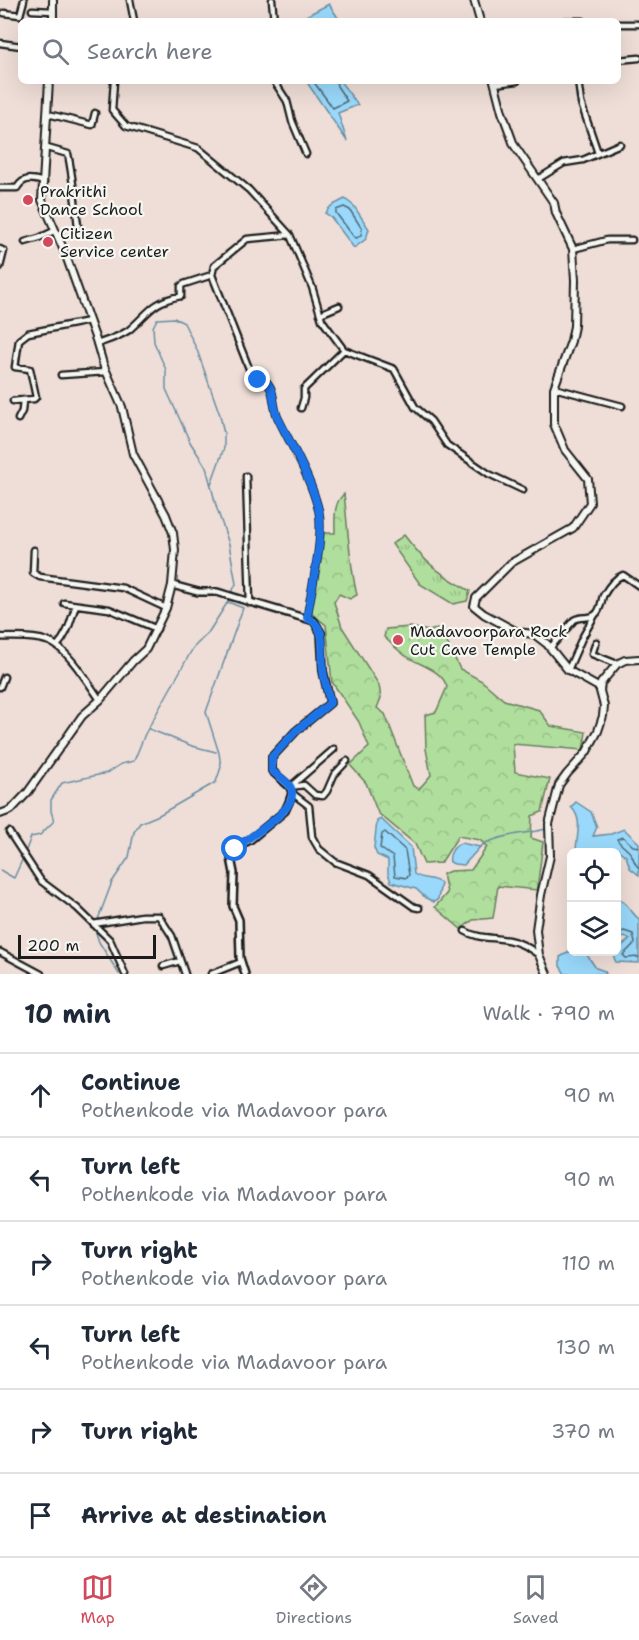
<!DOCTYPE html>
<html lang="en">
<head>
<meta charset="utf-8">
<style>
  :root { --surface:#fff; --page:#f2f2f3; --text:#1f2937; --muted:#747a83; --line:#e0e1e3; --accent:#d1495b }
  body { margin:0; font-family:"Shantell Sans",sans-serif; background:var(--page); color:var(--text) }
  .controls { position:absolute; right:18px; bottom:18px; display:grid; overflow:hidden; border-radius:9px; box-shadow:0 6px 24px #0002 }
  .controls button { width:54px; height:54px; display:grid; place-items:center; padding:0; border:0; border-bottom:2px solid var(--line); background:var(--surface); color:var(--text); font:30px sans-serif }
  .scale { position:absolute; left:18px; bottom:15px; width:138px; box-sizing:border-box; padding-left:6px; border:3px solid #1c1c1c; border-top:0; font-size:16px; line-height:21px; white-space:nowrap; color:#1c1c1c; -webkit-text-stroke:4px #f6f6f2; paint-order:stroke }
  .stop { position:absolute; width:18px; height:18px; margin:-14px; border:4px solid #1a73e8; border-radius:50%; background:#fff }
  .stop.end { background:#1a73e8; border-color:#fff; box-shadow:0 2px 6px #0008 }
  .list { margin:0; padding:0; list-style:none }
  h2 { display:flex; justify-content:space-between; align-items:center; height:78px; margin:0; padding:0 24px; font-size:26px }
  h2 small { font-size:20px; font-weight:400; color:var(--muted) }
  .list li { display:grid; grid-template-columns:39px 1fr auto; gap:18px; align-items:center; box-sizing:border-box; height:84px; padding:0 24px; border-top:2px solid var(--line) }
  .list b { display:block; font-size:22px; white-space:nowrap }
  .list p { margin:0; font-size:20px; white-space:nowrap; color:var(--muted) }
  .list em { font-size:20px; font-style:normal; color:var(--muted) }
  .icon { flex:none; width:33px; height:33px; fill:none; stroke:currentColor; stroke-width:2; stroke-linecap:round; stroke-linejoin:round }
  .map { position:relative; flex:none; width:639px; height:974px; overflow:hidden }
  .search { position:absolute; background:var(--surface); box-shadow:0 6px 24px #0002; left:18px; right:18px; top:18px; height:66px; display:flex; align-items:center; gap:15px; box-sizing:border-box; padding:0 21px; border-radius:9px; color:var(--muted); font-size:22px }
  .sheet { height:582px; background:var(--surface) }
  nav { display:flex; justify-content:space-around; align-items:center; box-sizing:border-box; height:84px; border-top:2px solid var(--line); background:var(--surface); font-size:16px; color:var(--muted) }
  nav a { display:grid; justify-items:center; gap:3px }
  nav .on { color:var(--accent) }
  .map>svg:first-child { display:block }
  .forest { fill:url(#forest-crowns); stroke:#667d5c; stroke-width:1.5 }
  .park { fill:url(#park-tufts); stroke:#667d5c; stroke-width:1.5 }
  .water { fill:#9ad9fb; stroke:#688da2; stroke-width:1.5 }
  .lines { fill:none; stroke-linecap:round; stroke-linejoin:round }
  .shore { stroke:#4e6875; stroke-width:1.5 }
  .stream { stroke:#688da2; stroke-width:1.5 }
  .minor-casing { stroke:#1c1c1c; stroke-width:9 }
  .tertiary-casing { stroke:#1c1c1c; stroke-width:10 }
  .secondary-casing { stroke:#1c1c1c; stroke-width:10 }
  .minor { stroke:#f6f6f2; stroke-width:4.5 }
  .tertiary { stroke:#f6f6f2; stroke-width:5 }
  .secondary { stroke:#f6f6f2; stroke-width:6 }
  .route { stroke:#1a73e8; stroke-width:8 }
  .poi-dot { fill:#d1495b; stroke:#f6f6f2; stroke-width:2 }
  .labels { text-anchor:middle; stroke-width:4.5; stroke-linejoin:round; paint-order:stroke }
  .poi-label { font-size:16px; fill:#1c1c1c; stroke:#f6f6f2; text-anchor:start }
</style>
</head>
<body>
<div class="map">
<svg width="639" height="974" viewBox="0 0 639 974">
  <defs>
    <pattern id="forest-crowns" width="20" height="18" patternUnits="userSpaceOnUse" patternTransform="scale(1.5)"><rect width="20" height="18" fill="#b0de9d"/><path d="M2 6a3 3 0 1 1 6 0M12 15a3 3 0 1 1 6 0" fill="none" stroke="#97be87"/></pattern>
    <pattern id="park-tufts" width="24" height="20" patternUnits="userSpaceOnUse" patternTransform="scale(1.5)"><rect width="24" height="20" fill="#b0de9d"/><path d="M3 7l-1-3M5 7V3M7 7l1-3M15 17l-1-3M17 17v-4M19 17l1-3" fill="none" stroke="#97be87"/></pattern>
  </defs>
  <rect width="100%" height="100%" fill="#efded7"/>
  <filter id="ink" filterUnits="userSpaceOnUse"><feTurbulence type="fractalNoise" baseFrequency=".0167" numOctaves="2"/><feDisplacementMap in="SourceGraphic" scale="12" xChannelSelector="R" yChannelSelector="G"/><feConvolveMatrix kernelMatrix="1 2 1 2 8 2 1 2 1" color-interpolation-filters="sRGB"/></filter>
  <g filter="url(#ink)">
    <path class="forest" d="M344 494C348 527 349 562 357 595L350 599 339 594 334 602 342 627 379 685 381 698 377 708 385 714 413 786 419 789 431 775 426 749 425 715 436 712 447 687C441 669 421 666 406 656 398 651 391 643 384 637L386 629 410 627 429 631 440 628 460 669 482 681 504 700 539 710 551 726 586 732 583 750 513 744 515 772 550 779 542 812 532 816 531 838 543 842 537 890 498 886 493 918 473 920 461 929 435 907 447 893 443 874 450 871 471 870 487 847 480 840 458 836 441 863 424 864 415 844 378 813 366 783 350 765 369 747 359 722 332 682 326 625 311 613 323 533H335C335 519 333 503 344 494Z"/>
    <path class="park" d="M404 535C426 564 439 573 470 591L467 601 453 604 420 584 392 544Z"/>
    <path class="water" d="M329 4 340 21H304V17Z
      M306 81H340L358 105 338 113 347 141Z
      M345 199 354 206 369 229 366 239 354 248 331 217 325 213 331 206Z
      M576 802 591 812 597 827 593 836 611 834 624 829 639 843V875L630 868 626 856 617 849H592L593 852H576C576 836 584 820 571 807Z
      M381 819 411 847 414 874C423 880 431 877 441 883L438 899 434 902 426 898 416 889 391 882 388 873V860L377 855 374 848 377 821Z
      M461 843 480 847 464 865 454 864 450 862C448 854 454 846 461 843Z
      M617 899C628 902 630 912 639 919V963L616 962 614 958 617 950 630 939 624 937 617 941Z
      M571 951 585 952 596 968 605 971 606 974H565L560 966V957Z"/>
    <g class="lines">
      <path class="shore" d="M313 81 333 108 347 101 337 86 336 81
        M344 207 350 210 362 229 361 235 357 238 354 237 336 213V210Z
        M385 832 405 850 409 875 407 878 395 876 393 857 380 848 382 834Z
        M639 847 633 846 623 837 617 839C620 845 627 848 631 854 635 860 633 863 639 868
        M616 934 624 931 633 934 635 943 623 955 626 958 639 957"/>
      <path class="stream" d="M211 484 224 448V434L220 415 197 350 184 323 174 318 157 319 153 327 154 342 166 370V389L190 442 206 467 217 509 229 544 236 584 232 592
        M149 729 192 746 216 752
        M480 847C495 835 526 834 546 829
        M26 850 31 837 40 835 54 821 51 811V800L62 783 107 773 121 764 134 761 145 734 193 648 208 633 229 600
        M0 870 14 878 23 858
        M97 922 112 882 129 857 134 832 140 823 159 815 216 782 221 767 219 753 206 712 243 608 228 602
        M95 930 99 942 119 974"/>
      <defs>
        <path id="minor" d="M130 0 134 21
          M272 0 274 21
          M32 10 53 11
          M4 13 20 15 24 0
          M564 21H583
          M618 24H639
          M0 43 21 46
          M618 60 639 58
          M114 81 112 110 126 126 198 148 249 190 290 235 312 287 322 320 344 350 394 369 415 407 431 421 447 445 489 474 523 490
          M274 81 287 101 292 121 306 154
          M578 81 581 103 598 153
          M495 84 517 81
          M48 114 92 125 95 113
          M47 148 68 154C73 178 75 202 78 226
          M538 179 564 163 583 160 620 144
          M0 188H17C24 176 32 179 44 182
          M25 242 39 238 54 231
          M0 249 4 251 0 267
          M573 249 607 240H632
          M212 275 252 376 258 380H264C276 388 272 406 278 418 292 447 312 480 319 512 324 538 311 590 307 618
          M320 314 339 306
          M97 344C108 340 119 337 129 330 149 313 152 301 181 296V286L184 284 212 275 214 266 247 239 290 235
          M61 375 106 372
          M554 388 622 406
          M13 401 34 399 36 397 30 369 15 367 19 340 28 333 89 321
          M301 408 304 398V389L344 350
          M18 419 22 411 23 400
          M246 476 250 603
          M34 550 33 573 40 577 123 588 166 608
          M64 603 109 609 157 629
          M0 637C15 638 33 636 47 641 66 646 89 684 100 700
          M596 642 592 654 617 664
          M57 646C69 633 70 621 76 605
          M550 648 574 620C581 615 590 620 596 614 601 609 601 602 603 596 607 589 615 578 623 575L639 586
          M568 670 582 638 595 615
          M0 687 4 677
          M290 787 304 785 315 795 323 796 327 791 334 775 347 761
          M290 787 334 749
          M292 793 309 806 312 837 319 849 335 862 369 875 414 907 419 908
          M9 832 41 881 77 908 110 940 125 974
          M93 924 142 916H159L172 936 185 974
          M465 931C478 939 493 937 508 940 519 942 530 948 539 955
          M0 952 41 974
          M163 966 180 961
          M211 974 241 962"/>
        <path id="tertiary" d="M172 585 198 592H217L314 621 321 633 323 671 330 703 296 731 272 757V771L290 787 292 793 289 802 285 811 250 840 238 846 231 858 234 873 233 906 239 920 240 958 245 974"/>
        <path id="secondary" d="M53 0V21
          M474 0 480 21
          M494 81 502 112 514 145 554 203 556 213 573 249 575 280 574 326 571 341 554 388V424L565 450 588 479 590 503 573 528 511 563 476 598 474 606 484 614 517 632 534 634 547 644 568 670 600 688
          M0 814 11 810 28 792 82 716 100 700 133 661 146 649 166 608 172 585 175 550 173 533 166 515 133 454 122 407 103 364 96 340 65 253 42 200 49 81
          M547 974 539 955 536 930 541 895 550 856 549 824 559 785 567 774 586 753 598 731 603 716 604 706 600 691 601 683 617 664 625 660 639 659"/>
      </defs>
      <use href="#minor" class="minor-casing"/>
      <use href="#tertiary" class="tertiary-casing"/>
      <use href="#secondary" class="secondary-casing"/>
      <use href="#minor" class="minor"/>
      <use href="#tertiary" class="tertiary"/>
      <use href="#secondary" class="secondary"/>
    </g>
  </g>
  <g class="lines" filter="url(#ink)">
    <path class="route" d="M235 849C246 837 304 809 290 786 286 780 277 775 272 771V757L296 731 330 703C328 692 324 681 323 670 321 652 328 626 307 618 311 590 324 537 319 512 312 480 292 447 278 418 272 406 276 388 264 380H258"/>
  </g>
  <g class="poi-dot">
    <circle cx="28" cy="200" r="6"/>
    <circle cx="48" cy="242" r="6"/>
    <circle cx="398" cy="640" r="6"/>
  </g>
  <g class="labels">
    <g class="poi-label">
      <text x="40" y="197">Prakrithi<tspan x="40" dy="18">Dance School</tspan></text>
      <text x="60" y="239">Citizen<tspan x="60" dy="18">Service center</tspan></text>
      <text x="410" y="637">Madavoorpara Rock<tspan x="410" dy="18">Cut Cave Temple</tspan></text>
    </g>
  </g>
</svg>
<div class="controls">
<button><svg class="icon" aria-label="locate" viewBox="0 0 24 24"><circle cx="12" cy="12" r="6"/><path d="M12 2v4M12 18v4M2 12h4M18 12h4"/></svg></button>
<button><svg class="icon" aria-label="layers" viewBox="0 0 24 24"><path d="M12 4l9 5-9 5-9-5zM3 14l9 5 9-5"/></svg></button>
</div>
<div class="scale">200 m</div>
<div class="stop" style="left:235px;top:849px"></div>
<div class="stop end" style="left:258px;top:380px"></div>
<div class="search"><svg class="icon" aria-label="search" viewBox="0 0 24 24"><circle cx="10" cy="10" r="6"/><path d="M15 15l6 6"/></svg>Search here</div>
</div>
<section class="sheet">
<h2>10 min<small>Walk · 790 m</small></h2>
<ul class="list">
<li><svg class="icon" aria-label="ahead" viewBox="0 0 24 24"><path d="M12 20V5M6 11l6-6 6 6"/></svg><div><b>Continue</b><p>Pothenkode via Madavoor para</p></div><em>90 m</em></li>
<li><svg class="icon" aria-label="left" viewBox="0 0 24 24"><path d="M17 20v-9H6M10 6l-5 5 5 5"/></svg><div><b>Turn left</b><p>Pothenkode via Madavoor para</p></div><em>90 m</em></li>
<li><svg class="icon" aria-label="right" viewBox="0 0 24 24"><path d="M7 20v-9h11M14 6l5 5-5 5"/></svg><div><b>Turn right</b><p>Pothenkode via Madavoor para</p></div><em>110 m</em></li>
<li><svg class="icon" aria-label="left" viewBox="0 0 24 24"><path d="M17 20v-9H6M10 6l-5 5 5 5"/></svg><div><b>Turn left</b><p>Pothenkode via Madavoor para</p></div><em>130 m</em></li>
<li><svg class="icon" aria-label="right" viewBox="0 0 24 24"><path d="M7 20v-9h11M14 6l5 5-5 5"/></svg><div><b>Turn right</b></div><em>370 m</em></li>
<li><svg class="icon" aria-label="arrive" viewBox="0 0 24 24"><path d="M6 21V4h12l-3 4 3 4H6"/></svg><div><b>Arrive at destination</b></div></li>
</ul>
</section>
<nav>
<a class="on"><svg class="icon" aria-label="map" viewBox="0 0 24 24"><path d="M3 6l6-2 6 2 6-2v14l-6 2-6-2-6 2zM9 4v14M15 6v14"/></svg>Map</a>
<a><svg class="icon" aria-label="directions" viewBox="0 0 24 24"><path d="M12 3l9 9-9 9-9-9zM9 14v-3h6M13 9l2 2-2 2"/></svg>Directions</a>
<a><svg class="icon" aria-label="saved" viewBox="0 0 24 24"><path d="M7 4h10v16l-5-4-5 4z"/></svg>Saved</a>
</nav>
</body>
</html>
